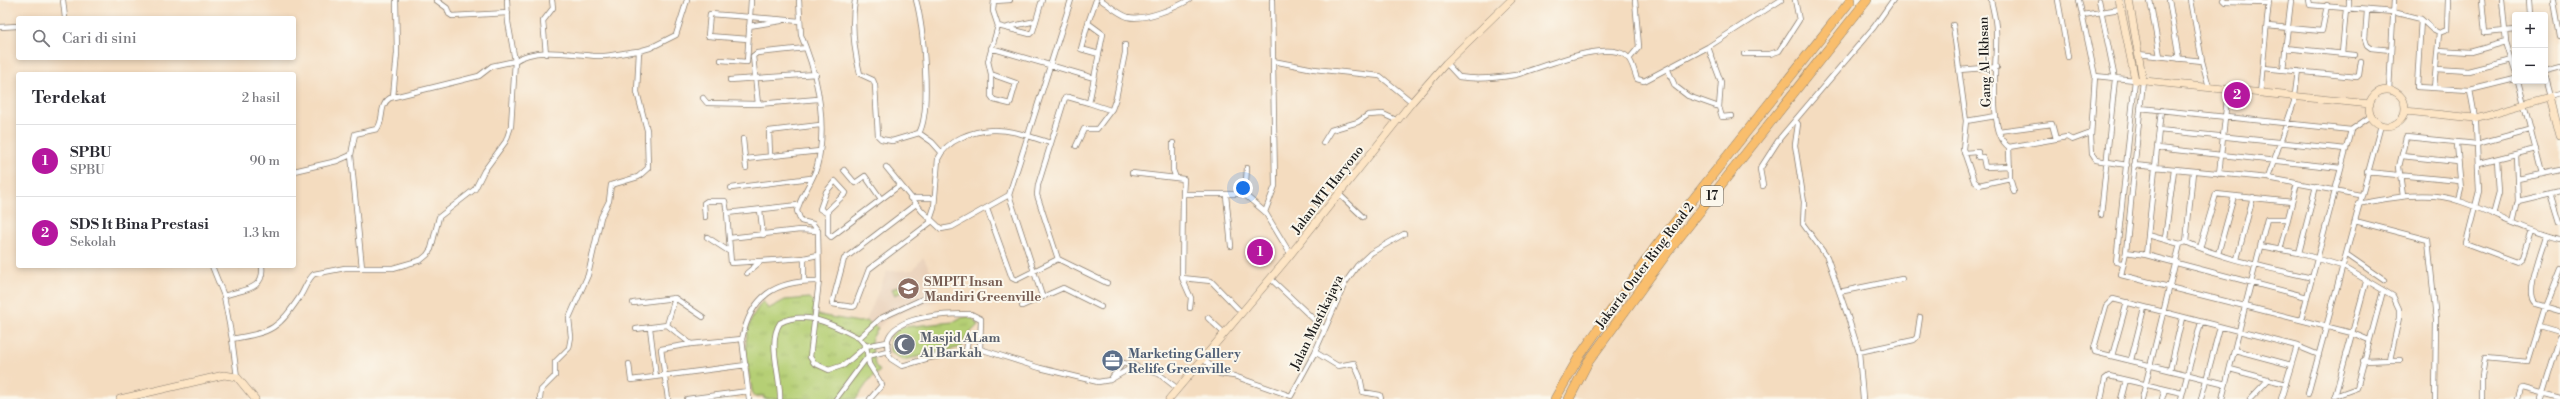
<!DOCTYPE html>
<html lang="id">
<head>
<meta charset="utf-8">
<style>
  :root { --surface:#fff; --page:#f2f2f3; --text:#2b2b33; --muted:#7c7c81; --line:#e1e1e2; --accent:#b5179e }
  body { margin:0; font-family:"Libre Bodoni",serif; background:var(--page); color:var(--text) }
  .controls { position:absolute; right:12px; top:12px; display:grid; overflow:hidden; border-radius:4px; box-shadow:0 2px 6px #0003 }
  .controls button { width:36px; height:36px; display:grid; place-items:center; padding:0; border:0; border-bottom:1px solid var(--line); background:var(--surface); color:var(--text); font:20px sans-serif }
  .you { position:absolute; left:1243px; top:188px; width:14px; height:14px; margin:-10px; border:3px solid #fff; border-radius:50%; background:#1a73e8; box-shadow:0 0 0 6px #1a73e833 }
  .badge { display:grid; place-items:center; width:26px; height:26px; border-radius:50%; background:var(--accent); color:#fff; font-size:13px; font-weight:700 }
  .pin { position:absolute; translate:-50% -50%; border:2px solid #fff; box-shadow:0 1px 4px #0006 }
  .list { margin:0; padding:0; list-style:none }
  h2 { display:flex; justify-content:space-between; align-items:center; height:52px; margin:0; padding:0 16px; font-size:17px }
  h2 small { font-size:13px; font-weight:400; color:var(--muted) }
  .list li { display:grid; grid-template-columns:26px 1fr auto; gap:12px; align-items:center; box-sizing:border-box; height:72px; padding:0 16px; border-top:1px solid var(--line) }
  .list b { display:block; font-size:15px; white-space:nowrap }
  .list p { margin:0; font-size:13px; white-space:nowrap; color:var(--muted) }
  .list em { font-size:13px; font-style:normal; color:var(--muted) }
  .icon { flex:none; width:22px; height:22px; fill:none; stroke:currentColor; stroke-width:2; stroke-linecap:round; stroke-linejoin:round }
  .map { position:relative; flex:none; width:2560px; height:399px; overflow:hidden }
  .search { position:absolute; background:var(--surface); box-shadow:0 2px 6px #0003; left:16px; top:16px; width:280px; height:44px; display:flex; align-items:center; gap:10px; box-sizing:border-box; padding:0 14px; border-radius:4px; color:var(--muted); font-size:15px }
  .panel { position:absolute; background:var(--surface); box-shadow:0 2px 6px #0003; left:16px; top:72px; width:280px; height:196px; border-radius:4px }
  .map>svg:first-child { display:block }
  .built { fill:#e8ceb6 }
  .grass { fill:#b5cf75; stroke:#687648 }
  .park { fill:url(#park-tufts); stroke:#687648 }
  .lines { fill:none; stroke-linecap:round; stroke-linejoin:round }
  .street-casing { stroke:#887c6e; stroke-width:6 }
  .secondary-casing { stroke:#887c6e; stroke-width:8 }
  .highway-casing { stroke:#887c6e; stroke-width:10 }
  .street { stroke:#fff; stroke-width:4.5 }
  .secondary { stroke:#fde5c5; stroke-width:7 }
  .highway { stroke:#f9be6d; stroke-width:9 }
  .labels { text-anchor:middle; stroke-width:4; stroke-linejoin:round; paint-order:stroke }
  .shield { fill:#fbf7ec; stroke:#5f5e5a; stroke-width:1 }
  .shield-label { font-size:12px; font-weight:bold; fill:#1c1c1c }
  .street-label { font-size:13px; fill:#1c1c1c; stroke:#fbf7ec }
  .education-label { font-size:13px; font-weight:bold; fill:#785e54; stroke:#fbf7ec; text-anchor:start }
  .worship-label { font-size:13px; font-weight:bold; fill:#5b616d; stroke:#fbf7ec; text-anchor:start }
  .service-label { font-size:13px; font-weight:bold; fill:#4e5e75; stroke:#fbf7ec; text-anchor:start }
</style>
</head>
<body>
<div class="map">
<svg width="2560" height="399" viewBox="0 0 2560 399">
  <defs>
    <pattern id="park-tufts" width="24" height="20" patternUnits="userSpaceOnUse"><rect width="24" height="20" fill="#b5cf75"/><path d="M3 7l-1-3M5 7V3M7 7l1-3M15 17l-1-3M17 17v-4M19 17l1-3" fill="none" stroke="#9bb165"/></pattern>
  </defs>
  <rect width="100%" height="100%" fill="#fbf7ec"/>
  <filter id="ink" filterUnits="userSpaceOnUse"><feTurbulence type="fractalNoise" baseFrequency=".025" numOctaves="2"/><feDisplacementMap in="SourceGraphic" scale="8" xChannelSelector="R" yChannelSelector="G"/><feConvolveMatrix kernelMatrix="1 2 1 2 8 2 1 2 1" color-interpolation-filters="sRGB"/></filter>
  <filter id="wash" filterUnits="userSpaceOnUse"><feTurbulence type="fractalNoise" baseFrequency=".012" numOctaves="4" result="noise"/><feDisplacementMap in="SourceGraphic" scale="16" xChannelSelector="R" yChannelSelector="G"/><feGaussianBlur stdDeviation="0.9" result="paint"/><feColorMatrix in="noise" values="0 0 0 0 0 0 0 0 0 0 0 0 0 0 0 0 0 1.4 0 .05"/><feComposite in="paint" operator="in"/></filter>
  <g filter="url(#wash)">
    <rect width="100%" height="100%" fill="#f4dcbf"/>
    <path class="built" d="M923 257 945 299 906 311 886 320 878 328 866 321 887 271 913 270Z"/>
    <path class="grass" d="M904 284 907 289 895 295 892 289Z"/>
    <path class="park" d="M810 298 814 302 813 314 859 322 866 321 878 328 871 340 875 365 880 371 870 379 856 399H764V396H753C747 359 737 333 763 301L768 309 785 300Z
      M971 316 978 325 965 338 962 347 903 360 890 352V337L898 329 903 327 953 322 960 318Z"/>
  </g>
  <g filter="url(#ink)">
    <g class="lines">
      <defs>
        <path id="street" d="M63 0 65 18
          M436 0 447 8 449 14 452 16 508 13
          M751 0 750 17 800 21
          M799 0 801 35 806 48
          M855 0C851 25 854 50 860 74L873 80 875 85 878 136 881 139 892 141 919 133
          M916 0C923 25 932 111 919 133L932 142 941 152
          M1096 0 1088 23 1103 34 1089 103 1068 97 1065 98 1038 185 1037 195 1058 259 1107 283
          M1101 0C1109 5 1119 14 1128 17 1144 21 1175 8 1189 0
          M1272 0 1275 186 1265 212 1291 255
          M1991 0C1993 10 1996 20 1996 30 1998 56 1986 133 2009 147L2010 178 2014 192
          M2058 0 2068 57
          M2079 0 2095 76 2091 136 2092 154 2096 160 2127 165
          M2099 0 2115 79 2101 215
          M2150 0 2160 56
          M2169 0 2179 59
          M2191 0 2202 61 2209 87
          M2223 0 2225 2 2268 3
          M2309 0 2310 5 2393 12 2421 19 2417 87 2470 90 2515 79
          M2482 0 2485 33 2515 30
          M2502 0 2506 42 2515 71
          M2529 0 2530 15
          M2554 0 2560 36
          M994 1 1010 0
          M2349 10V0
          M2367 11 2365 39 2367 45 2371 48 2391 50
          M2083 15 2120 9
          M2421 19 2433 30 2439 33 2434 88
          M1088 23 1081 49 1099 54
          M1953 25 1966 121 1963 149 1974 181 1979 185 2010 178
          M749 26 781 21
          M998 26 1030 34 1033 31 1042 0
          M2267 26 2322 31 2327 5
          M0 27 18 26
          M1008 27 1036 21
          M2439 33 2447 30 2448 0
          M1708 47 1721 82 1719 107
          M991 48 1094 78
          M2285 48 2355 55
          M2438 50 2470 52 2506 42
          M2342 53 2346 9
          M546 54 543 21 553 8 552 0
          M1744 54H1770L1779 51 1799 20 1795 0
          M2138 54 2202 61
          M1629 59 1639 47 1635 0
          M721 60 747 62 750 17 710 14 708 36 748 39
          M1273 61 1314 69 1380 76 1412 102
          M1446 63 1459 77C1477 80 1497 78 1515 75 1539 69 1603 40 1625 55 1632 59 1634 71 1637 79L1644 81 1708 47 1781 0
          M2263 68 2357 77 2359 75 2361 61
          M2437 69 2468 71 2512 60
          M1668 70 1675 86 1688 96 1719 107 1722 117 1732 116
          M1959 70 1997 67
          M2283 70 2291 0
          M2545 71 2560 67
          M991 74 1016 83 1010 104 994 100 991 96V74L988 61 998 26 993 11 994 0
          M2095 76 2135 80 2116 262 2124 263
          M2545 78 2550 97 2560 94
          M730 80 816 74
          M2143 81 2126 252 2121 275 2352 333 2369 340
          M2518 81 2542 174
          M2389 90 2394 0
          M2470 90 2476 123 2479 191 2466 243 2517 262 2522 258 2531 230
          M2260 94 2269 0
          M393 97 397 53 396 0
          M703 98 707 103 758 104
          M818 99 758 104 753 56 757 53 806 48C819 82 827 130 817 166 813 182 801 194 797 211L801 221 813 224 818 231 819 281 810 357 814 363 829 370 844 365 866 346 887 342
          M1089 103 1110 110
          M2140 108 2351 130
          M1795 120 1798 124 1795 145 1804 202 1803 224 1827 257 1848 317 1859 352 1863 399
          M1966 121 1996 116
          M2159 130 2346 149
          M1999 131 2052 124 2056 139
          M743 139 745 159
          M1173 143V170L1176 178 1184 179 1183 194H1240L1245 195 1265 212
          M1323 143 1331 130 1358 122 1368 115 1383 114 1396 120
          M2457 144 2461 189 2458 201
          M1076 146 1084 129H1097L1112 109 1116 98 1125 53V45
          M2009 147 2067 137 2072 140 2091 133
          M2157 148 2341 168
          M1964 153 1978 152V157H1983L1985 167 2010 166
          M351 155 362 268
          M770 155 769 131 820 125
          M2402 156 2458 162
          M2479 163 2536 149
          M2134 165 2268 178 2360 195
          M886 167 922 211 941 229 952 227 1009 195
          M746 168 745 159 820 151
          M844 170 855 183 865 176 881 199
          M294 171 337 161 351 155 355 134 377 129C385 119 378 106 390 98L479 76 492 66 515 61 508 22 507 0
          M2367 172 2460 181
          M1132 173 1176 178
          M2219 174 2228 90
          M2268 178 2294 102 2298 71
          M2518 179 2560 170
          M1763 186 1760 169 1780 138 1874 27 1893 0
          M731 188 811 178
          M2551 193 2560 222
          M1183 194 1182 278 1191 298 1190 308
          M1339 194 1363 217
          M1226 195 1231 246
          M1245 195 1247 168
          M2403 196 2399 167 2406 137 2477 144 2532 129
          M910 198H934
          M2518 201 2560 191
          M916 204 844 259 832 304 853 307 855 306 869 269 931 222
          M2358 204C2391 198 2427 190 2459 201 2493 212 2525 231 2560 239
          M987 209 1012 278 1016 280 1058 259
          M760 210 763 235
          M727 213 731 263 804 258 818 255
          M828 214 820 209 826 192 835 181 846 193 828 210V234L831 237 900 185
          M2493 215 2499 193 2497 159
          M705 217 704 203 707 201H725L727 213 798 205
          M930 220 934 208 938 159C947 139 973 131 993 130 1012 129 1033 138 1051 143
          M2355 221 2428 240 2436 320 2435 399
          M2513 223 2518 201 2516 155
          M2148 235 2180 244 2186 242C2225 260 2270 268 2312 278
          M2546 236C2542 250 2524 294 2536 304L2560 311
          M707 237 730 252
          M729 238 800 230 818 231
          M2165 239 2174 170
          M2186 242 2193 172
          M2260 246 2299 253 2342 266 2393 296 2399 309V318L2390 360 2363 361
          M2200 248 2216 194 2292 202
          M2280 250 2297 183
          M2126 252 2146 255 2307 297
          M2299 253 2316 186
          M2218 254 2234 196
          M2346 254 2385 281
          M2146 255 2161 110
          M804 258V281
          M2237 259 2253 197
          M212 266 224 296
          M747 273 760 262
          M1182 278 1211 281 1242 313
          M1271 279 1324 329
          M2366 282 2335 396 2357 388 2383 291
          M1839 292 1902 279
          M1042 296 1009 195 1071 0
          M633 303 675 298
          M1022 306 1063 288 1101 307
          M1208 318 1224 333
          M2301 320 2351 130 2371 116
          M667 325 675 298 703 317
          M2540 326 2560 332
          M650 328 656 377
          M636 329 667 325 691 344 742 339C751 296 775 280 819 281
          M232 339 224 296C242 289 265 291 262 266
          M742 339 749 399
          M980 349 981 319 971 314C944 314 870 315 891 359L902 366 929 358 980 349 1040 368 1098 382 1110 380 1129 369 1137 367 1159 374 1178 389
          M2235 350 2291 365
          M966 351 968 339 980 335
          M1315 352 1338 366 1354 363 1360 377 1363 392 1380 395 1381 399
          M1859 352 1914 340 1917 337 1920 317
          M2112 356 2127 302
          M1203 359 1220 374 1234 376 1291 396 1315 352 1345 283 1357 266 1371 253 1404 234
          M2131 360 2144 308
          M2390 360H2400
          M629 364 631 380 746 365
          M2230 369 2286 384
          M2170 370 2182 318
          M237 377 232 339C273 332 278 329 301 295 305 288 308 279 314 274L345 268H393L421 260 427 255 431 249 439 217 475 189 484 171 506 141 511 126 515 61C537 46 572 55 597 56 610 57 625 52 639 51
          M1110 380 1123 363 1136 366
          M2226 384 2095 352 2094 348 2106 306 2113 299 2297 346 2319 355
          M2308 394 2381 125
          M540 399 541 390 555 376V362L569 348 571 337 569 318 588 275 601 217 609 201 611 185 638 177 648 168 647 130 637 92 639 51 650 48 676 35 687 0
          M668 399 661 349 691 344
          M687 399 748 391
          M780 399C781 376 767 342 780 323 806 309 835 326 859 338
          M836 399 868 356 887 351
          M870 399 882 385 869 364 866 346 859 338 881 318 927 297
          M2101 399 2105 379 2109 376 2182 393
          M2121 399 2126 380
          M2142 399 2180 244
          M2162 399 2165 389
          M2181 399 2201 322
          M2201 399 2220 327
          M2222 399 2267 219H2287
          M2250 399 2269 379
          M2281 399 2297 346
          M2482 399V376L2485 358 2528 362 2545 307 2560 269
          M2517 399 2520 389 2523 388 2560 398
          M2541 399 2560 338"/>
        <path id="secondary" d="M2119 0 2135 80 2370 104
          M2129 0 2143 81
          M2369 108a18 18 0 1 1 36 0a18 18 0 1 1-36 0Z
          M2405 111 2475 118 2550 97 2560 136
          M120 399 224 375 237 377 255 399
          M1169 399 1286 260 1412 102 1446 63 1511 0"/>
        <path id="highway" d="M1555 399 1579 357 1656 246 1851 0
          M1569 399 1588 362 1667 253 1867 0"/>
      </defs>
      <use href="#street" class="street-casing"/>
      <use href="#secondary" class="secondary-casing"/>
      <use href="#highway" class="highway-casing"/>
      <use href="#street" class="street"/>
      <use href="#secondary" class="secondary"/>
      <use href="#highway" class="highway"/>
    </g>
  </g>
  <defs>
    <symbol id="school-disc" viewBox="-11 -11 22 22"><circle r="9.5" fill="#8d6e63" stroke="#fbf7ec"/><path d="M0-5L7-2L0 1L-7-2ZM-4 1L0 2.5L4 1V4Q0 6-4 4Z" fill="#fff"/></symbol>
    <symbol id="mosque-disc" viewBox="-11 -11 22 22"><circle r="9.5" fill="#6b7280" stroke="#fbf7ec"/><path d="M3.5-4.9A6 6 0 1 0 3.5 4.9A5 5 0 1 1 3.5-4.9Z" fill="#fff"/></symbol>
    <symbol id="office-disc" viewBox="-11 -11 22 22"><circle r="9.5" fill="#5c6f8a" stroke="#fbf7ec"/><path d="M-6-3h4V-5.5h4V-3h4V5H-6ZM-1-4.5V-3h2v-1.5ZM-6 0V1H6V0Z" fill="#fff"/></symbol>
  </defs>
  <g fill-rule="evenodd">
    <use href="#school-disc" x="896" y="276" width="25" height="25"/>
    <use href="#mosque-disc" x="892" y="332" width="25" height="25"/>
    <use href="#office-disc" x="1100" y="348" width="25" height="25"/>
  </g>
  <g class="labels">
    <rect class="shield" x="1701" y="186" width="22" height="20" rx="3"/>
    <g class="shield-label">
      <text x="1712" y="200">17</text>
    </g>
    <g class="street-label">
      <text transform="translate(1984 62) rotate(-92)" y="5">Gang Al-Ikhsan</text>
      <text transform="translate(1327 189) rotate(-52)" y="5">Jalan MT Haryono</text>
      <text transform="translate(1644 265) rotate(-53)" y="5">Jakarta Outer Ring Road 2</text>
      <text transform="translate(1316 322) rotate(-64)" y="5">Jalan Mustikajaya</text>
    </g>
    <g class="education-label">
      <text x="924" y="286">SMPIT Insan<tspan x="924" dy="15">Mandiri Greenville</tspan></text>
    </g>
    <g class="worship-label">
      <text x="920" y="342">Masjid ALam<tspan x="920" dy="15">Al Barkah</tspan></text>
    </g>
    <g class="service-label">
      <text x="1128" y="358">Marketing Gallery<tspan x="1128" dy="15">Relife Greenville</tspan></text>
    </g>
  </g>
</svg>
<div class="controls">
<button>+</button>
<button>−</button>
</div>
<div class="you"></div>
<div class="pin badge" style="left:1260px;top:252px">1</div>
<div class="pin badge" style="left:2237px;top:95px">2</div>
<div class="search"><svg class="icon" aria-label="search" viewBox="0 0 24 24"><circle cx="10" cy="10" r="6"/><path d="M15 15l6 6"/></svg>Cari di sini</div>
<section class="panel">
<h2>Terdekat<small>2 hasil</small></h2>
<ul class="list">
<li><span class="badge">1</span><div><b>SPBU</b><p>SPBU</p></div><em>90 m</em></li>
<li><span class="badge">2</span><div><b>SDS It Bina Prestasi</b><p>Sekolah</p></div><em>1.3 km</em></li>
</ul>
</section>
</div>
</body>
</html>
